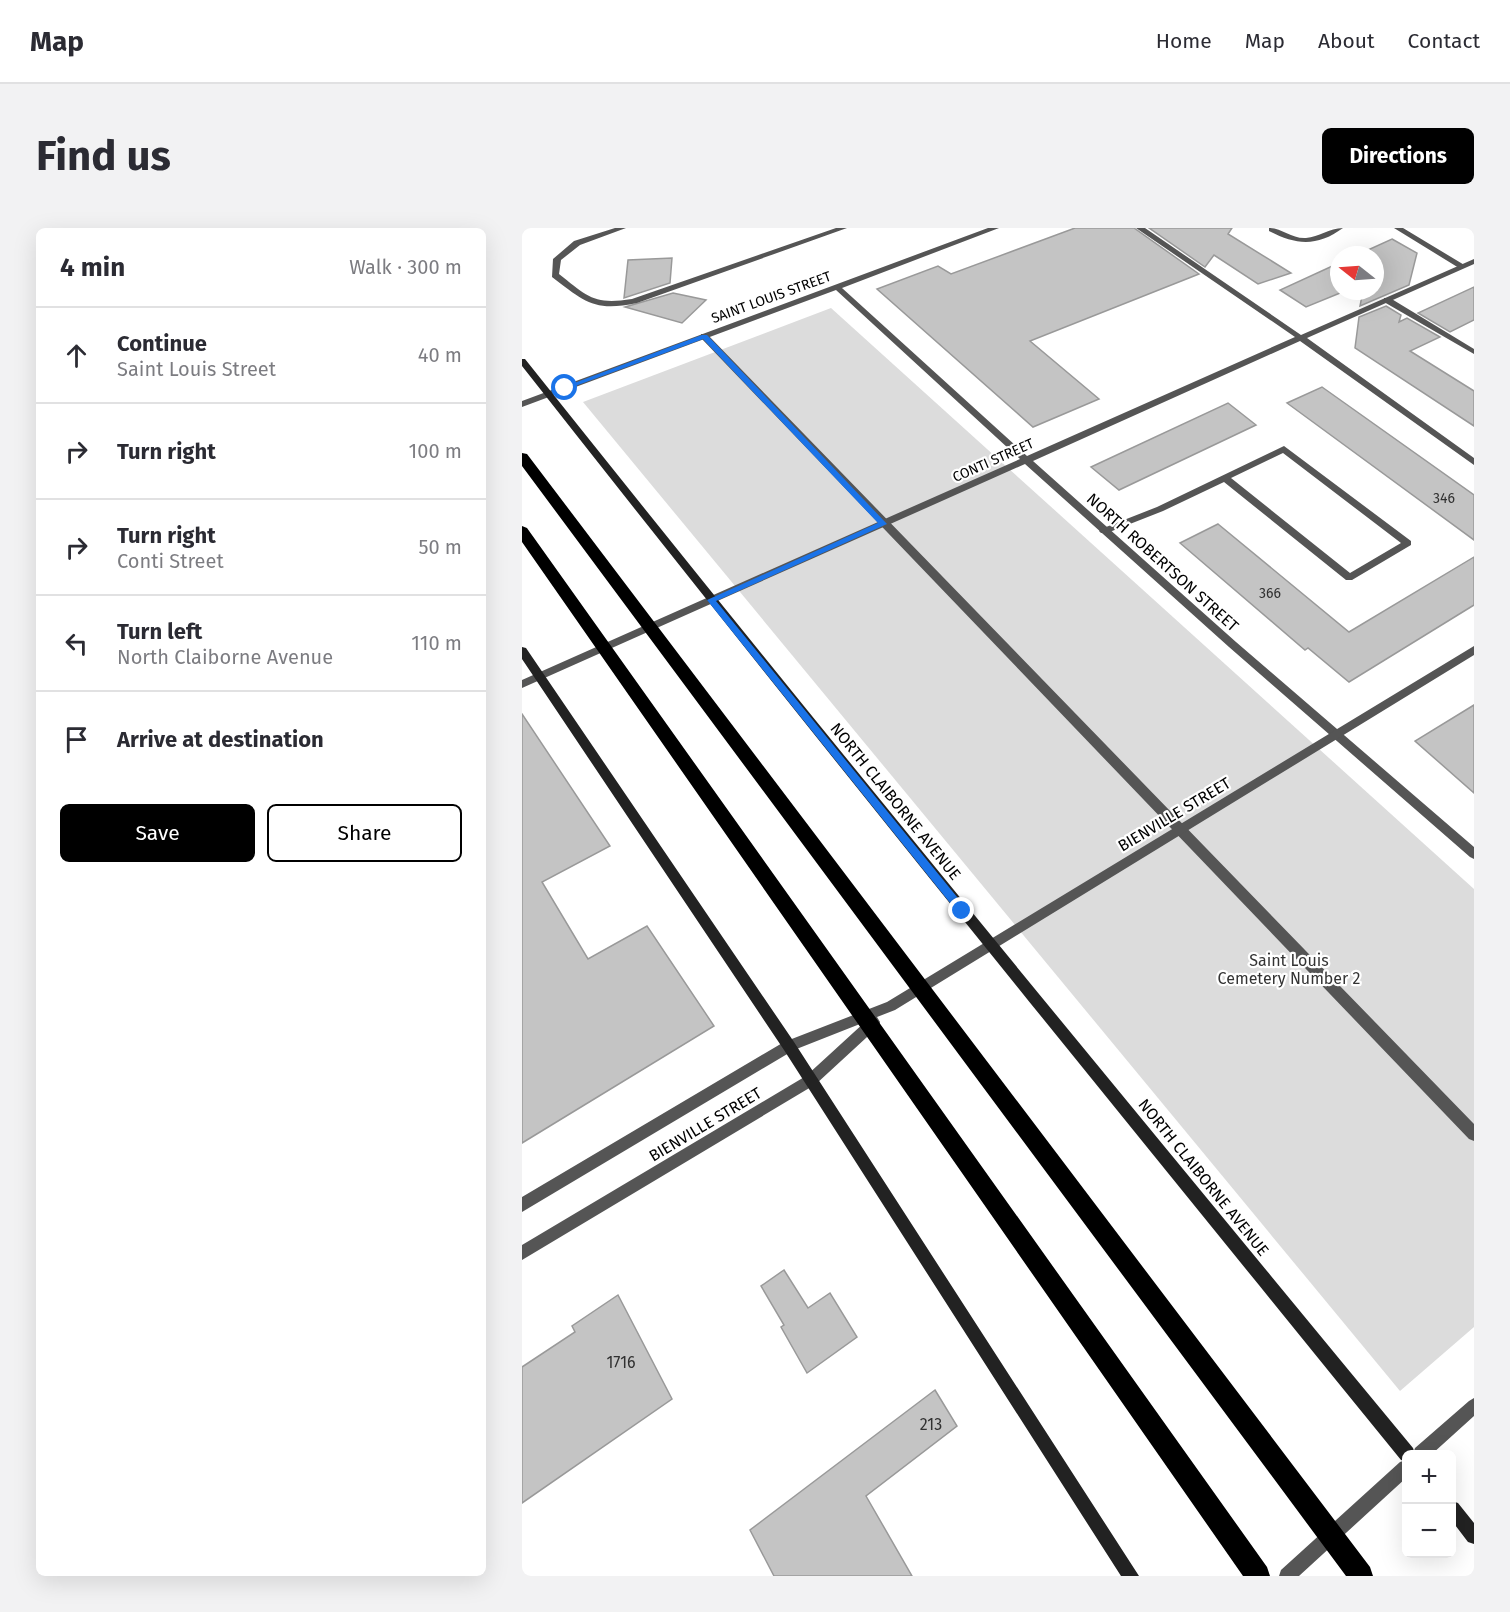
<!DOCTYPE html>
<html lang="en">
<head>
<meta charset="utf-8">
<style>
  :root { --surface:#fff; --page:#f2f2f3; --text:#2b2b33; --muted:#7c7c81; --line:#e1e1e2; --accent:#000 }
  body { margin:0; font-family:"Fira Sans",sans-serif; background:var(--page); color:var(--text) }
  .controls { position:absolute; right:18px; bottom:18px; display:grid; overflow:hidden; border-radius:9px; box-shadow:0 6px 24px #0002 }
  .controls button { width:54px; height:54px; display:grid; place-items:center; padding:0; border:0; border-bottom:2px solid var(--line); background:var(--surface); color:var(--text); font:30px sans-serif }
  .compass { position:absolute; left:808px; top:18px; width:54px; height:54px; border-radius:50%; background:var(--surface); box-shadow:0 6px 24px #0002; rotate:287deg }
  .stop { position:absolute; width:18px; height:18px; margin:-14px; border:4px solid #1a73e8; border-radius:50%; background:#fff }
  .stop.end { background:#1a73e8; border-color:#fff; box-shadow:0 2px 6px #0008 }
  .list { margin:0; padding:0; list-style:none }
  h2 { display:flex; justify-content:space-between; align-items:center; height:78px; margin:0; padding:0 24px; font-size:26px }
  h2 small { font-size:20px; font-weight:400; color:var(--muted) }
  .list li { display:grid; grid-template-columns:39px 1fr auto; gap:18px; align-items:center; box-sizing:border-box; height:96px; padding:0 24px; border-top:2px solid var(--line) }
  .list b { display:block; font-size:22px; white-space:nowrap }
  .list p { margin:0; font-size:20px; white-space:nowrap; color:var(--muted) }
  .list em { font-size:20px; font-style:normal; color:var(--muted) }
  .actions { display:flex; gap:12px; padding:18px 24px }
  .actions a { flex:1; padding:14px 0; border:2px solid var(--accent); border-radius:9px; text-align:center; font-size:21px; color:var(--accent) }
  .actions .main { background:var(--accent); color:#fff }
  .icon { flex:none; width:33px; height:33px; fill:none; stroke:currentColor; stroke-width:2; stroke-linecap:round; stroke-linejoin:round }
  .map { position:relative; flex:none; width:952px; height:1348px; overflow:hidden; border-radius:9px }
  header { display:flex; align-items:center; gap:36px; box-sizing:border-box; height:84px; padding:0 30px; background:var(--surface); border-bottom:2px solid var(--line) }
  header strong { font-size:28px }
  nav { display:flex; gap:33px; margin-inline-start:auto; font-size:21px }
  .intro { display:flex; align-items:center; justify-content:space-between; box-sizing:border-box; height:144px; padding:0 36px }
  h1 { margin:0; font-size:42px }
  .button { padding:15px 27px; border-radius:9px; background:var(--accent); color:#fff; font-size:21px; font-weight:700 }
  main { display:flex; gap:36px; padding:0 36px }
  aside { flex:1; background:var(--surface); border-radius:9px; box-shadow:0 6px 24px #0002 }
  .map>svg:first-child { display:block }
  .green { fill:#dcdcdc }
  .building { fill:#c4c4c4; stroke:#999; stroke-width:1.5 }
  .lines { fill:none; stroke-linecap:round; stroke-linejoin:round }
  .service { fill:#555; fill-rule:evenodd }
  .minor { fill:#555; fill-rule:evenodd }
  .tertiary { fill:#555; fill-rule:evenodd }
  .secondary { fill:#222; fill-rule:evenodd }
  .motorway { fill:#000; fill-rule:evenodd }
  .route { fill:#1a73e8 }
  .labels { text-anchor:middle; stroke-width:4.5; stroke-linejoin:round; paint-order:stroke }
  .far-street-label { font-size:14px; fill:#000; stroke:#fff }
  .number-label { font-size:14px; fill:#313131 }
  .street-label { font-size:16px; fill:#000; stroke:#fff }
  .park-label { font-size:16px; fill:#333; stroke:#fff }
  .near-number-label { font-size:16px; fill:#313131 }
</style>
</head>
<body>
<header>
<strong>Map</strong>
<nav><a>Home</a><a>Map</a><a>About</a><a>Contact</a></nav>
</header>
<div class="intro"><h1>Find us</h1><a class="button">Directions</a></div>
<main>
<aside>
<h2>4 min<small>Walk · 300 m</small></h2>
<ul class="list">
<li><svg class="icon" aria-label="ahead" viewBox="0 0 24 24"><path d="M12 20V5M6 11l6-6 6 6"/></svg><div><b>Continue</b><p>Saint Louis Street</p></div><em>40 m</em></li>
<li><svg class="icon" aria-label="right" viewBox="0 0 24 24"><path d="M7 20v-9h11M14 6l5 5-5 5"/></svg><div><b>Turn right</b></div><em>100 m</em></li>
<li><svg class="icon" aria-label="right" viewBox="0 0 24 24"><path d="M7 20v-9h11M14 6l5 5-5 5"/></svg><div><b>Turn right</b><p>Conti Street</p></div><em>50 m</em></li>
<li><svg class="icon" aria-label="left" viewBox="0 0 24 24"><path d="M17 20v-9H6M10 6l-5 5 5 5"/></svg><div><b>Turn left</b><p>North Claiborne Avenue</p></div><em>110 m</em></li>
<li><svg class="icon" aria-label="arrive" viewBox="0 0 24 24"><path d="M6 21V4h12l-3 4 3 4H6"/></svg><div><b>Arrive at destination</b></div></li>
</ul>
<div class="actions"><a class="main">Save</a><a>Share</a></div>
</aside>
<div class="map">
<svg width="952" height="1348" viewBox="0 0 952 1348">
  <rect width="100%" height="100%" fill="#fff"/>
  <path class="green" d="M309 80 952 661V1099L878 1163 61 174Z"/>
  <path class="building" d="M553 0H612L677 46 508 113 577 171 511 199 355 61 416 38 429 46Z
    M627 0H710L706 6 769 45 736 56 692 27 683 39Z
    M870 11 895 25 887 57 838 78 841 63H853V27H835Z
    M150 30 148 55 102 70 106 32Z
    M817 35V63H823L784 79 758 62Z
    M952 59V92L928 104 896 85Z
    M151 65 184 72 160 95 103 79Z
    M864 78 879 87 877 94 885 90 918 109 888 123 952 163V198L833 120 837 89Z
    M800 159 952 267V312L765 175Z
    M706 175 734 197 597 262 569 239Z
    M696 296 827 404 952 329V377L827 454 786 420 783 422 658 315Z
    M952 477V565L893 513Z
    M0 486 88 618 20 654 66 731 125 698 192 798 0 915Z
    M262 1042 286 1080 308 1065 335 1109 285 1145 259 1099 262 1097 239 1058Z
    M96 1067 150 1171 0 1275V1139L53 1104 50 1098Z
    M413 1162 435 1198 344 1268 390 1348H252L228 1302Z"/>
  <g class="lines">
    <path class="service" d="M93 0H104L58 17 39 32 37 46C66 69 72 77 110 71L314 0H325L115 75C72 84 63 74 30 49L31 31 52 13Z
      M747 0C760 0 770 11 784 10 797 9 807 0 821 0 795 19 774 17 747 3Z
      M872 0H881L944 38 937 40Z
      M862 70H868L952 121V126L862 74Z
      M179 106H185L952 896V913L947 911 179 110Z
      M762 218 889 313V317L830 352H824L702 254 641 283 585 305H579L577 303 579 301 635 279ZM761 225 879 315 828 345 709 250Z"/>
    <path class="minor" d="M466 0H477L320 60 505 228 773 109 614 0H623L779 107 952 31V36L785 110 952 230V237L778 113 511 233 714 414 952 619V631L948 629 707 419 503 236 0 460V452L498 231 314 62 0 179V173Z
      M952 1170V1188L910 1226H891L893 1220 947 1173Z
      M884 1232V1250L777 1348H757L759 1342 878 1234Z"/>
    <path class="tertiary" d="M952 418V427L373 782 355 789 358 794 357 798 294 856 0 1032V1017L284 848 343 794 272 822 0 984V969L262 814 365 774Z"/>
    <path class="secondary" d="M0 131H3C295 498 593 859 891 1220L893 1226H884V1234L879 1232C584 869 289 506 0 138Z
      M0 419 4 420 272 814 617 1348H599L262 822 0 431Z
      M930 1273 936 1275 952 1295V1316L946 1314 930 1293Z"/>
    <path class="motorway" d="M0 225 5 226 848 1339 851 1348H824L0 238Z
      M0 298 5 300 745 1339 748 1348H721L0 314Z"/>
  </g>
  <path class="route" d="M180 107H185L365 296 194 373 444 680V686H437L185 372 356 295 181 111 45 161 39 160Z"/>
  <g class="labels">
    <g class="far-street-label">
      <text transform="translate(249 69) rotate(-20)" y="5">SAINT LOUIS STREET</text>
      <text transform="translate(471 232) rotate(-24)" y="5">CONTI STREET</text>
    </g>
    <g class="number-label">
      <text x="922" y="275">346</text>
      <text x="748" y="370">366</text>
    </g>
    <g class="street-label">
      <text transform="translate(641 334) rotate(42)" y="6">NORTH ROBERTSON STREET</text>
      <text transform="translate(374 573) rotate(51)" y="6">NORTH CLAIBORNE AVENUE</text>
      <text transform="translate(652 586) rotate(-31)" y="6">BIENVILLE STREET</text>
      <text transform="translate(183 896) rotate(-31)" y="6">BIENVILLE STREET</text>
      <text transform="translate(682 949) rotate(51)" y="6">NORTH CLAIBORNE AVENUE</text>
    </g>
    <g class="park-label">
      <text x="767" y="738">Saint Louis<tspan x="767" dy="18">Cemetery Number 2</tspan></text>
    </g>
    <g class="near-number-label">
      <text x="99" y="1140">1716</text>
      <text x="409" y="1202">213</text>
    </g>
  </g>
</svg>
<div class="controls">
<button>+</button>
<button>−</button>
</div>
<svg class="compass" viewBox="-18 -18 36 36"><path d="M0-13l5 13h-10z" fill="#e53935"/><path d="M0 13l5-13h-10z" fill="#7c7c81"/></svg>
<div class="stop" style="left:43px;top:160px"></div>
<div class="stop end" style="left:440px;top:683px"></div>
</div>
</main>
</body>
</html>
